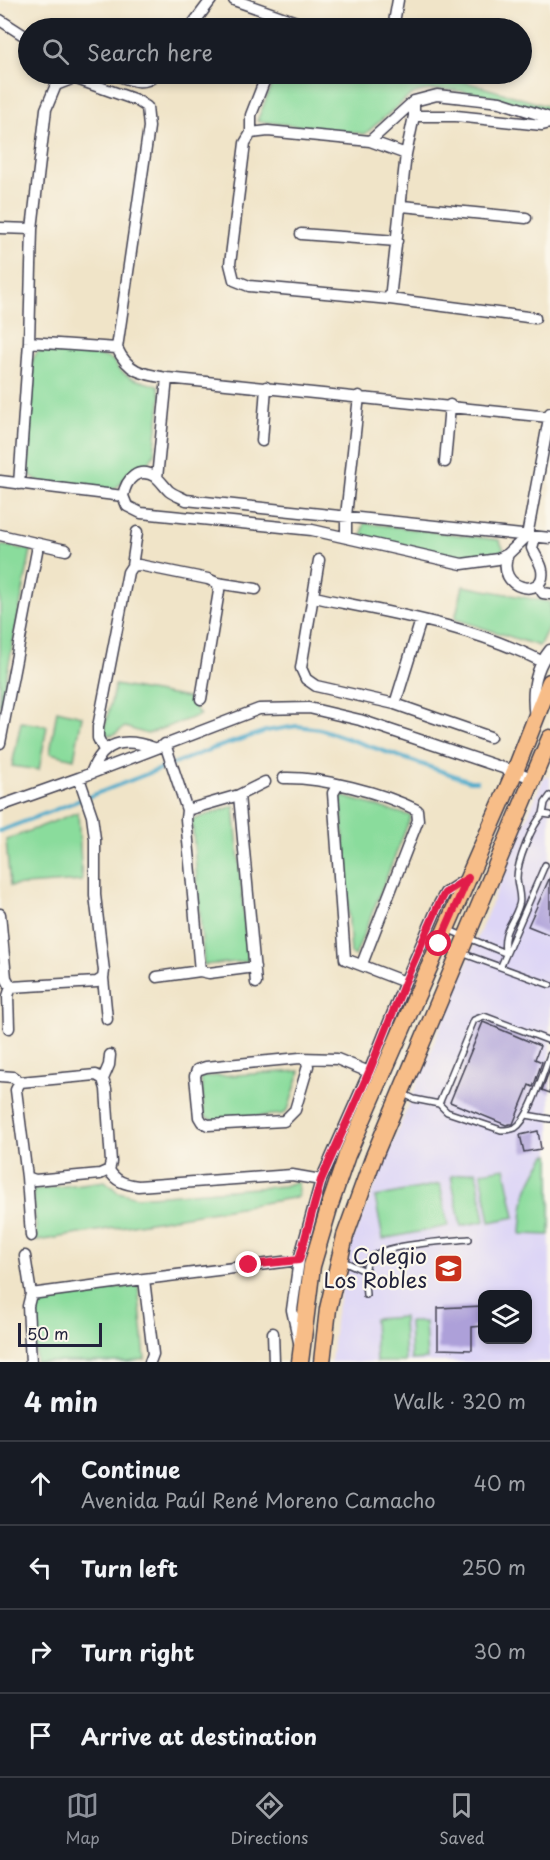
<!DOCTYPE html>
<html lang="en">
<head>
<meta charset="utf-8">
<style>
  :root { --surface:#171b24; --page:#242831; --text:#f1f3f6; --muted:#9ea1a6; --line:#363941; --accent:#8c9099 }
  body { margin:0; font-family:"Playpen Sans",sans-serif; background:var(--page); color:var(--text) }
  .controls { position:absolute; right:18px; bottom:18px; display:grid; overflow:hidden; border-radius:12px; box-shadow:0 3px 9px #0003 }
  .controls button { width:54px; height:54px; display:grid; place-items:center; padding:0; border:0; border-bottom:2px solid var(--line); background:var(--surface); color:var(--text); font:30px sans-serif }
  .scale { position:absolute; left:18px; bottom:15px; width:84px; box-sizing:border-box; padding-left:6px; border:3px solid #22223b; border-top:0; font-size:16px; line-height:21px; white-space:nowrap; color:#22223b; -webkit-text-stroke:4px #fbf7ec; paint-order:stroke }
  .stop { position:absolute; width:18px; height:18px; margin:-14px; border:4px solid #e11d48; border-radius:50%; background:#fff }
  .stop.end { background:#e11d48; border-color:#fff; box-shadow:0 2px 6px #0008 }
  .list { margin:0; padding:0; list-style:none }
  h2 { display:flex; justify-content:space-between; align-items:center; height:78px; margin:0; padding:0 24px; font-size:26px }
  h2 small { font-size:20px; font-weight:400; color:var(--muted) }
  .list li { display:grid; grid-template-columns:39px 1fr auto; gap:18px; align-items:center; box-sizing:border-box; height:84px; padding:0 24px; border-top:2px solid var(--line) }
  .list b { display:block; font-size:22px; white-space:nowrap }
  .list p { margin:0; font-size:20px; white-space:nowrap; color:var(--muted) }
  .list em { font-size:20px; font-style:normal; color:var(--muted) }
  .icon { flex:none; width:33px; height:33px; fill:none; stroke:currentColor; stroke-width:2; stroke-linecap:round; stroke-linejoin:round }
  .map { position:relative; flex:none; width:550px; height:1362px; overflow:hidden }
  .search { position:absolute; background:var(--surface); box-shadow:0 3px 9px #0003; left:18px; right:18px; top:18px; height:66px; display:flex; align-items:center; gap:15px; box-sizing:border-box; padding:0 21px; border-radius:33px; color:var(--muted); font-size:22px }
  .sheet { height:414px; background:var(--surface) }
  nav { display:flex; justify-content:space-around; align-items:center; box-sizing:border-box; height:84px; border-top:2px solid var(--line); background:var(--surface); font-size:16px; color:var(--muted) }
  nav a { display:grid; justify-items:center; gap:3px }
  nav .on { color:var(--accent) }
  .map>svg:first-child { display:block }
  .built { fill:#ddd5f6; fill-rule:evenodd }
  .green { fill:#8adc9c; stroke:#567f6c; stroke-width:1.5 }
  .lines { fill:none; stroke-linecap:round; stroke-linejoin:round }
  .stream { stroke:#4baaca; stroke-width:4 }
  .building { fill:#ada0d9 }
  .lane-casing { stroke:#413f50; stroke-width:8 }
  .street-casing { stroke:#413f50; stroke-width:13 }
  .primary-casing { stroke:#413f50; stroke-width:19 }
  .lane { stroke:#fff; stroke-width:5 }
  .street { stroke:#fff; stroke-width:10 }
  .primary { stroke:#f7bd88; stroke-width:16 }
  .route { stroke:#e11d48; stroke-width:8 }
  .labels { text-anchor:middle; stroke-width:4.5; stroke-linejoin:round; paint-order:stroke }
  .poi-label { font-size:21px; fill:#22223b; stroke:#fbf7ec; text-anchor:end }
</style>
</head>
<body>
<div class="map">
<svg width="550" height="1362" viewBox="0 0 550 1362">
  <rect width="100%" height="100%" fill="#fbf7ec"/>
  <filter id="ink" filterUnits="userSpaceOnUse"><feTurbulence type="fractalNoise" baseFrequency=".0167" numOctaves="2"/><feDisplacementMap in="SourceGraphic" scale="12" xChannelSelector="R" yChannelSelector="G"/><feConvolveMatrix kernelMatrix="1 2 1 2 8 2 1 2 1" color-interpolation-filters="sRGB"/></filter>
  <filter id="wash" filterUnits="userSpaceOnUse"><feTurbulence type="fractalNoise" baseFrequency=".008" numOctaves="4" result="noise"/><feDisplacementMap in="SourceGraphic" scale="24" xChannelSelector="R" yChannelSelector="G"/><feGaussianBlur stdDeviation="1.35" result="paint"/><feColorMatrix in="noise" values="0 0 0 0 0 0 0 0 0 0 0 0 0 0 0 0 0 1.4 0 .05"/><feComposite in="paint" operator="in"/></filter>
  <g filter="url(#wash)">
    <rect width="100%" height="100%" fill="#f0e4c8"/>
    <path class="built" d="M544 776 550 777V1362H331L336 1314 352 1242ZM482 1294H528V1340H482Z"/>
    <path class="green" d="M276 74H439L550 107V113C515 103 451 81 415 93 406 97 375 126 365 134L257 121Z
      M45 349 102 356 113 360 119 370 131 378 158 386 161 396 154 454 148 464C119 470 128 487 107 491L40 482 32 477 28 470 32 361 37 352Z
      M364 523 499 540 504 550 484 558 469 559 362 536Z
      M0 545 31 550 0 710Z
      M463 586 550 602V624L539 646 455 619Z
      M115 685 188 698 200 715 147 734 125 727 113 735 103 734Z
      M57 710 82 716 74 759 50 753Z
      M21 722 47 726 39 770 12 766Z
      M341 796 411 816 355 956 351 954Z
      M234 806 248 961 204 965 192 820Z
      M78 812 82 881 10 886 6 840Z
      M300 1071 289 1107 284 1114 213 1120 206 1117 204 1112 201 1077Z
      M550 1154V1235L521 1234C523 1196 526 1187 546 1155Z
      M505 1168 515 1217 490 1222 481 1172Z
      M476 1171 485 1221 461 1226 451 1176Z
      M105 1181 118 1192 137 1197 284 1186 298 1181V1197L37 1241 33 1190Z
      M440 1184 448 1226 383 1239 375 1197Z
      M138 1285 145 1359 129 1362H36L32 1300Z
      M403 1317 405 1362H376L374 1319Z
      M409 1322H425L427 1359 411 1360Z"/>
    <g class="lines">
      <path class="stream" d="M0 831 209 750 266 731 297 726 320 729 470 781H477"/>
    </g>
    <g id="blocks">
      <path class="building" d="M550 877V935L528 926Z
        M483 1022 540 1046 535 1059 542 1062 535 1082 533 1087 529 1085 513 1124H510L506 1125 450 1102Z
        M550 1069V1093L542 1090Z
        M538 1131 541 1149 524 1152 520 1135Z
        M483 1306V1326L472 1327V1350L438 1349V1308Z"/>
    </g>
  </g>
  <g filter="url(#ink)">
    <use href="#blocks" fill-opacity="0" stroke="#413f50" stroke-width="1.5"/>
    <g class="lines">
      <defs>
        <path id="lane" d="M543 814 545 803 550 796
          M449 930 505 953
          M442 946 550 985
          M505 953C502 928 513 925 519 905 522 898 517 886 517 878 517 862 532 825 543 814L550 815
          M501 966 545 865
          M402 1093 414 1099 439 1104 447 1112 501 1130C506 1130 510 1130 515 1128 530 1119 543 1072 550 1055
          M439 1104 474 1020 484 1016 550 1041
          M526 1115 550 1119
          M341 1260 365 1271
          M366 1295C365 1282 362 1267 371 1258 384 1244 448 1241 469 1239"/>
        <path id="street" d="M234 0 313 28
          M0 20 28 38
          M190 28 211 0
          M393 28 398 0
          M113 74C131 80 142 87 158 74
          M267 74 251 115V133L245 143 230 264 234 280 249 286 390 299 535 318
          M414 116H456L542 125 550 123
          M251 133 268 131 370 141 406 154
          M370 141 414 101 437 95 500 102 550 118
          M402 206 526 218
          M0 228 32 229
          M301 234 397 241
          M390 299 406 154 414 116V101
          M29 342 117 348C128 372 142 374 167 378L549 417
          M262 441 266 387
          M445 462 450 405
          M157 478 167 378
          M0 481 123 496 127 506 141 513 312 530 462 564 498 559 508 554 527 536 550 413
          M19 484 29 342 32 229 46 109 56 85 74 78 136 100 147 107 149 127 117 348
          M123 496C126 479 138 466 156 477 161 481 165 487 169 491 174 495 181 497 186 500L550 538
          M0 535 66 550
          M346 536V516L359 396
          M508 554C494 591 547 599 542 570 541 563 535 556 532 548L535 537
          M319 560 301 668 306 679 316 686 395 704 490 737
          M132 566 139 565 208 579 217 583 256 589
          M538 585 543 593 550 594
          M314 597C391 613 470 625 541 661
          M201 699 219 591 217 583
          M395 704 421 620
          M535 717C531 692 534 670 550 650
          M0 743 37 551V544
          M165 744 187 810 186 819 200 971
          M104 750 98 738V727L128 572 132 566 137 532
          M91 773C103 741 124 737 154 748
          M79 778 92 816 95 839V895L104 971 103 978 107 1019
          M284 778C322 777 383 793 417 810L418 820 362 964
          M338 785 333 793 345 959 405 982
          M239 795 256 983
          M0 806 79 778 259 709 309 708 360 720 533 778
          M187 810 239 795 265 782
          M0 914 6 978 11 987 8 996 9 1028
          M157 977 200 971 209 973 255 967
          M11 987 97 982 103 978
          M306 1059 308 1066 295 1110 284 1121 208 1125 202 1122 199 1117 195 1076 197 1070 206 1067 300 1058 337 1059 369 1072
          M0 1076 13 1077 20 1082 96 1075 103 1079 106 1089 111 1162 109 1170C116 1182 125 1184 138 1186L292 1175 321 1180
          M103 1079 109 1065 110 1055
          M20 1082 16 1090 27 1177 31 1236
          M27 1177 35 1180 100 1174 109 1170
          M25 1256 31 1294 28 1306 31 1362
          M31 1294 144 1279
          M273 1333 274 1362
          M299 1342 292 1310 299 1260 321 1180 369 1072 405 982 438 906 445 893 468 878
          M150 1362 153 1354 144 1279 299 1260"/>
        <path id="primary" d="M300 1362 312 1266 329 1208 347 1155 515 771 550 682
          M322 1362 328 1309 345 1236 374 1156 550 738"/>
      </defs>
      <use href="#lane" class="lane-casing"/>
      <use href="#street" class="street-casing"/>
      <use href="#primary" class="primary-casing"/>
      <use href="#lane" class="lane"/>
      <use href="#street" class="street"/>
      <use href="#primary" class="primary"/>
    </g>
  </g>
  <g class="lines" filter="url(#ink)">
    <path class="route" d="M249 1265 299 1260 321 1180 369 1072 405 982 438 906 445 893 468 878 439 944"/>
  </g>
  <defs>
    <symbol id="school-square" viewBox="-11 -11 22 22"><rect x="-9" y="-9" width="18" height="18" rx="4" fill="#c8321e" stroke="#fbf7ec"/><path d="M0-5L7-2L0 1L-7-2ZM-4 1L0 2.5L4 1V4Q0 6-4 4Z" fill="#fff"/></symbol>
  </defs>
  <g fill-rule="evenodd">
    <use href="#school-square" x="432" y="1252" width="33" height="33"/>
  </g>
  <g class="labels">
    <g class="poi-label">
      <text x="427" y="1264">Colegio<tspan x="427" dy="24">Los Robles</tspan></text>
    </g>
  </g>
</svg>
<div class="controls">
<button><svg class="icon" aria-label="layers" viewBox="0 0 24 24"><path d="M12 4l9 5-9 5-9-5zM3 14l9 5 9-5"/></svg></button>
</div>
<div class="scale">50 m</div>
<div class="stop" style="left:439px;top:944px"></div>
<div class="stop end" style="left:249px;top:1265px"></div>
<div class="search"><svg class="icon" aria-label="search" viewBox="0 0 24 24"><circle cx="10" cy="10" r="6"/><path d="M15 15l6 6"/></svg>Search here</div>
</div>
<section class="sheet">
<h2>4 min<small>Walk · 320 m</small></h2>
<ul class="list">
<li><svg class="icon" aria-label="ahead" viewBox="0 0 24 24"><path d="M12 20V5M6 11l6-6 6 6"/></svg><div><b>Continue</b><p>Avenida Paúl René Moreno Camacho</p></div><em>40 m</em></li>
<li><svg class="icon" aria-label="left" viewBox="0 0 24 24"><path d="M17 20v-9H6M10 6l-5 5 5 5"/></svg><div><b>Turn left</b></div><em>250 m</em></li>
<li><svg class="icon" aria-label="right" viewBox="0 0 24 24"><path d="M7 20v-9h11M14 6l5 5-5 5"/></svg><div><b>Turn right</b></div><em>30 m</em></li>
<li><svg class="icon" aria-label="arrive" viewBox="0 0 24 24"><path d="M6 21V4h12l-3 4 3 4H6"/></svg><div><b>Arrive at destination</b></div></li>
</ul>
</section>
<nav>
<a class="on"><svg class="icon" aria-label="map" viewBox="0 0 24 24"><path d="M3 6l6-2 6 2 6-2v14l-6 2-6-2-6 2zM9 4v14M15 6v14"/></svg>Map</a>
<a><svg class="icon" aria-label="directions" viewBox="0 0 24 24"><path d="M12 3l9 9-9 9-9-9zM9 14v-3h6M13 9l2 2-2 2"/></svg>Directions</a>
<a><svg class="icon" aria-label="saved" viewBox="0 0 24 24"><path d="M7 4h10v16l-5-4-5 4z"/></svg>Saved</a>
</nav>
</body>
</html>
